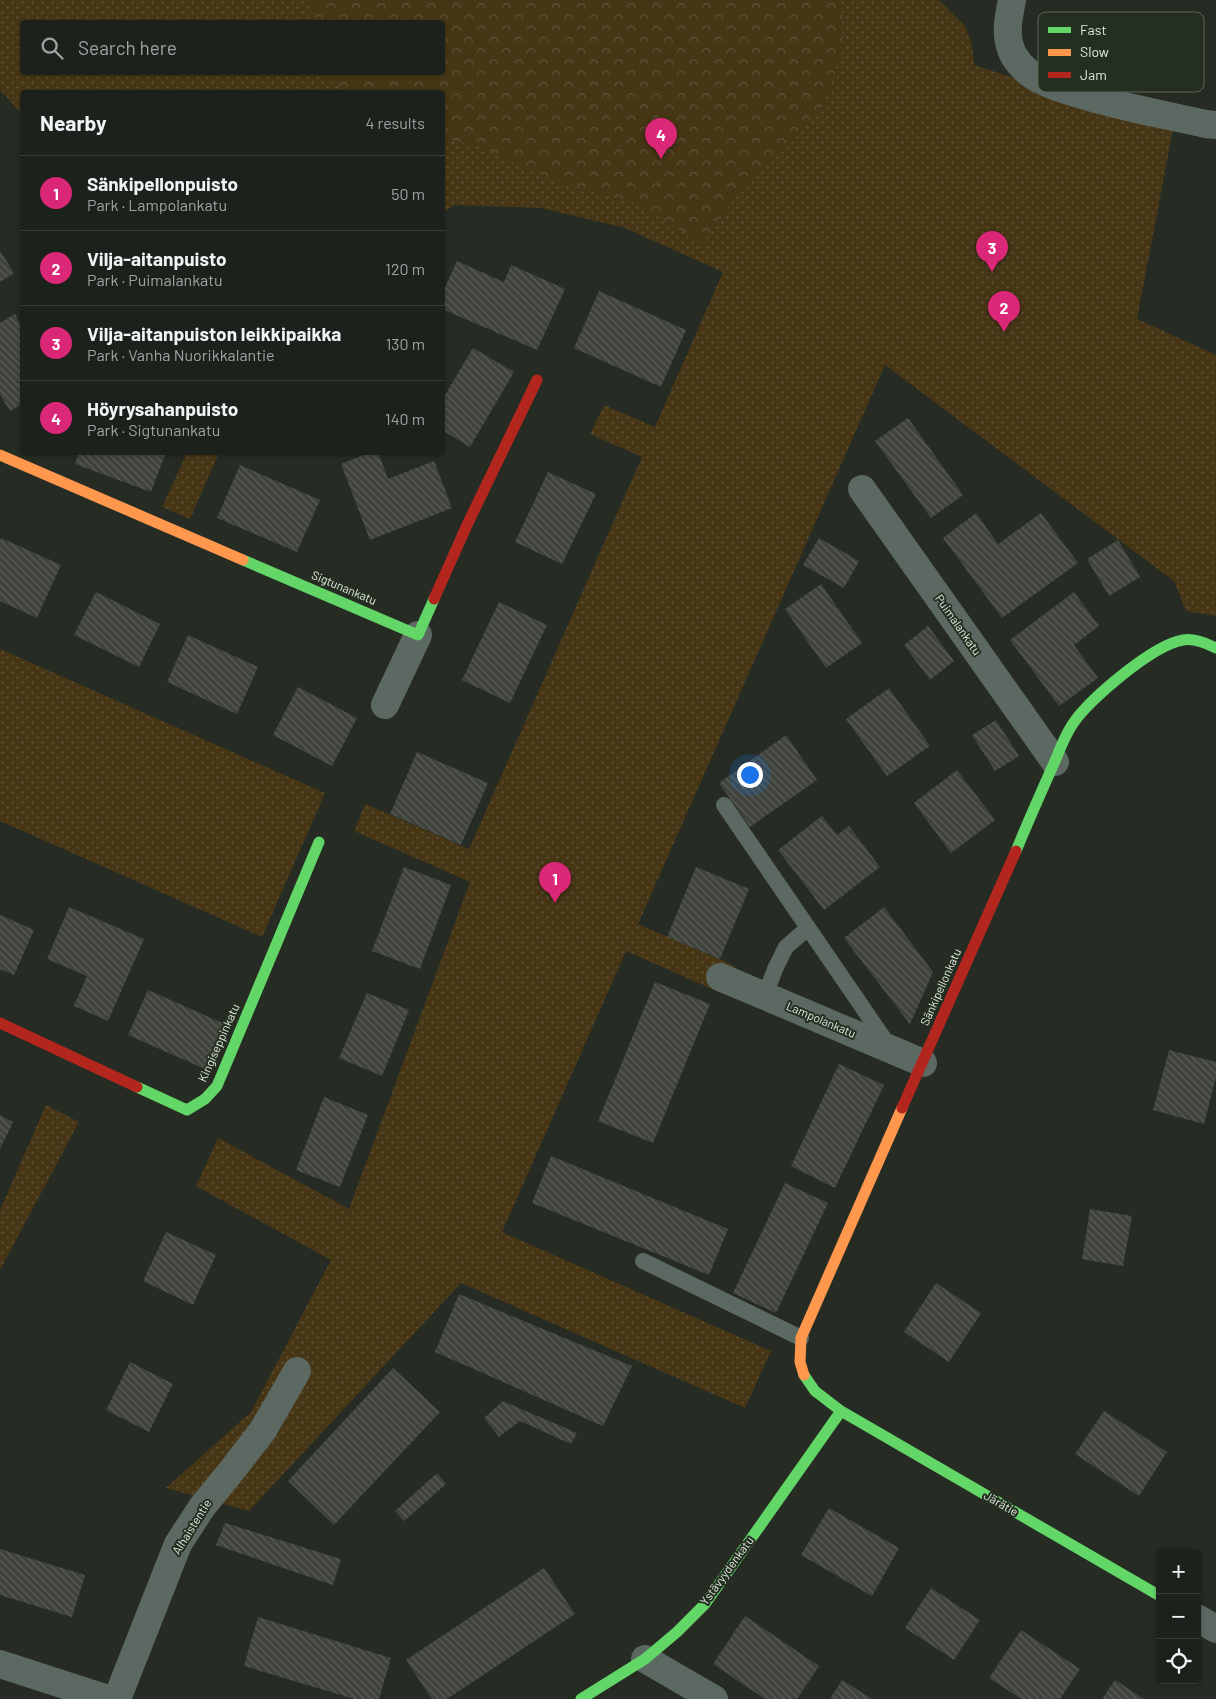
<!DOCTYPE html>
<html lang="en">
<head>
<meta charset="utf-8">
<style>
  :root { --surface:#1c211b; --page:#292e28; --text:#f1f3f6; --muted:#a0a3a3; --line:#3a3e3a; --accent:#db2777 }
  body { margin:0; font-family:Barlow,sans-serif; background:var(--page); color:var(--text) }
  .controls { position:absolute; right:15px; bottom:15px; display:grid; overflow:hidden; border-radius:5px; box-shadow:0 1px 4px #0004 }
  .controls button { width:45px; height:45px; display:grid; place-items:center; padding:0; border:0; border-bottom:1px solid var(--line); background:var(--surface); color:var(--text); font:25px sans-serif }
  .you { position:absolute; left:749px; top:774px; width:18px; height:18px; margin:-12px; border:4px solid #fff; border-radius:50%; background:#1a73e8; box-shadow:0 0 0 8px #1a73e833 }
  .badge { display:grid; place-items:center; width:32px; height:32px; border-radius:50%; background:var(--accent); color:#fff; font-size:16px; font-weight:700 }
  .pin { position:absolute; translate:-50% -41px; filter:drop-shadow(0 1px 2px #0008) }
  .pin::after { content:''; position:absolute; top:26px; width:18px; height:15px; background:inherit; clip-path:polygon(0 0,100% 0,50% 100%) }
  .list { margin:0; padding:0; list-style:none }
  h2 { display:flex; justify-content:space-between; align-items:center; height:65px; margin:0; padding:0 20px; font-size:21px }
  h2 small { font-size:16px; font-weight:400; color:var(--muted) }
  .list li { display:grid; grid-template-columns:32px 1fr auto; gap:15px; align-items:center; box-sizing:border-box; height:75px; padding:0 20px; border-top:1px solid var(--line) }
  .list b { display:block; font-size:19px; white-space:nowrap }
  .list p { margin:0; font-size:16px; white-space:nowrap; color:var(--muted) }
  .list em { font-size:16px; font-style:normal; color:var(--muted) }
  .icon { flex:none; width:28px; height:28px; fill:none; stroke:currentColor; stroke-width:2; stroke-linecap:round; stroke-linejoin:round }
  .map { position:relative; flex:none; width:1216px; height:1699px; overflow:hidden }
  .search { position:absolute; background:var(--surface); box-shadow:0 1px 4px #0004; left:20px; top:20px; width:425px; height:55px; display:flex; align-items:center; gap:12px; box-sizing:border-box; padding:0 18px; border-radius:5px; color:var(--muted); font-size:19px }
  .panel { position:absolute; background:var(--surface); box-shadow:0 1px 4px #0004; left:20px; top:90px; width:425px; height:365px; border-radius:5px }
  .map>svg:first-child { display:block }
  .green { fill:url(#green-dots); fill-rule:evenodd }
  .forest { fill:url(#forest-crowns) }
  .building { fill:url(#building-back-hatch) }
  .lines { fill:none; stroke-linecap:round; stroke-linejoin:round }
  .lane { stroke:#5c6862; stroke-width:16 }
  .street { stroke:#5c6862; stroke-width:28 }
  .fast { stroke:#63d668; stroke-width:11 }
  .slow { stroke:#ff974d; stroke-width:11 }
  .jam { stroke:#b3261e; stroke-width:11 }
  .labels { text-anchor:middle; stroke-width:4; stroke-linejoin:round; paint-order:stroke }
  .street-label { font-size:12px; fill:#e0e8df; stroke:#242f21 }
  .key { fill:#242f21; stroke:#5c665a; stroke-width:1 }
  .key-label { font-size:14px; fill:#e0e8df }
</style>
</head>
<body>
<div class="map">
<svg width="1216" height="1699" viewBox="0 0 1216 1699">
  <defs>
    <pattern id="green-dots" width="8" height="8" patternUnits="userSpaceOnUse" patternTransform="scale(1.25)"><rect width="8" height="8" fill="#463615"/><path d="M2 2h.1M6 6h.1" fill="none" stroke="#605337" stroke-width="1.8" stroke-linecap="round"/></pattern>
    <pattern id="forest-crowns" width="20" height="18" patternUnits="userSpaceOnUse" patternTransform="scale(1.25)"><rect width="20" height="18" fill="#463615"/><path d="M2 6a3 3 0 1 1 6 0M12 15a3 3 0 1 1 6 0" fill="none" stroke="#605337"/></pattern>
    <pattern id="building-back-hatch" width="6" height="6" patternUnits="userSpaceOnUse" patternTransform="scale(1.25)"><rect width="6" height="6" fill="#3f433b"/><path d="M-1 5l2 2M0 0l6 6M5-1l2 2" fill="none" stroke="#5a5e57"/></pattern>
  </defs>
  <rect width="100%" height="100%" fill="#262c24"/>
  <path class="green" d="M0 0H939L965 26 972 45 974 65 1173 129 1137 319 1216 355V616L1186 611 1174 581 885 365 638 924 735 966 723 994 626 951 502 1232 771 1351 745 1408 461 1283 249 1511 166 1488 251 1412 331 1260 196 1186 218 1138 349 1209 470 882 354 831 365 804 469 849 642 457 590 434 604 405 655 427 723 272 625 228 541 208 455 205 445 211 443 217 442 92H22V114L0 90ZM22 22H442V72H22Z
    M187 453H219L190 519 162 507Z
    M0 649 325 793 262 937 0 821Z
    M46 1105 79 1122 0 1270V1210Z"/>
  <path class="forest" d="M308 0H837L842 12 843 50 823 106 789 146 742 186 703 244 635 203 561 184 481 147 443 138 442 92H350L315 73 442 72V22H316Z"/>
  <path class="building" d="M0 251 14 273 0 282Z
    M457 261 504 282 511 265 565 289 537 350 442 309V294Z
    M599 291 686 330 661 387 574 348Z
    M15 314 22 328V404L10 411 0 394V323Z
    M473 348 514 372 470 447 442 430V400Z
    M908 418 963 495 931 518 875 441Z
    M79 452H166L151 492 75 464Z
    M371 452H378L388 479 434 461 452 508 370 540 341 464Z
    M240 465 320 500 297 552 217 518Z
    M548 472 596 494 562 564 515 542Z
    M976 513 998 544 1041 513 1078 563 1002 618 943 538Z
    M1 538 61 565 37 618 0 601V541Z
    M819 538 859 561 844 588 803 565Z
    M1118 540 1140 577 1109 596 1087 559Z
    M821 584 862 643 826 668 785 609Z
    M96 592 160 624 139 667 74 635Z
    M1074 592 1099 626 1074 645 1098 678 1059 706 1010 640Z
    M499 602 547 625 510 703 462 680Z
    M928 626 954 661 930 680 904 645Z
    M188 635 258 667 237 714 167 682Z
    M298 687 357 718 332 766 273 735Z
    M889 688 930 746 887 776 846 719Z
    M996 720 1019 756 995 771 972 735Z
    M786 735 817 780 750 827 719 783Z
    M417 752 488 783 461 845 390 814Z
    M957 770 995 820 951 853 914 803Z
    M822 816 837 835 849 826 880 867 824 910 778 850Z
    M404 867 451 885 420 969 372 951Z
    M696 867 749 889 720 959 667 937Z
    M69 907 144 939 108 1021 74 1006 87 976 47 959Z
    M884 907 933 972 910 1024 844 938Z
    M0 915 34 930 14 975 0 969Z
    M655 982 710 1004 653 1143 598 1121Z
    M148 990 227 1025 207 1070 128 1035Z
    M367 993 409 1010 382 1076 339 1058Z
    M1169 1050 1216 1062V1077L1204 1124 1153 1110Z
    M839 1064 884 1085 835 1188 791 1166Z
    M324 1097 368 1115 340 1187 296 1170Z
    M0 1115 13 1122 0 1149Z
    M551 1156 728 1229 709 1275 532 1203Z
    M785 1183 828 1203 776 1313 733 1293Z
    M1090 1209 1132 1216 1123 1266 1082 1259Z
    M166 1232 216 1255 193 1305 143 1281Z
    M936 1283 981 1313 949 1362 904 1332Z
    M459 1294 632 1366 603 1426 435 1352Z
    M130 1362 173 1384 149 1432 106 1410Z
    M393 1368 440 1412 334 1525 288 1481Z
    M503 1401 577 1433 571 1444 520 1421 499 1437 484 1418Z
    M1104 1411 1167 1452 1139 1496 1075 1454Z
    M437 1473 446 1484 404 1521 395 1511Z
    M829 1508 899 1548 872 1596 801 1555Z
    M225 1523 341 1559 333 1585 216 1545Z
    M0 1549 85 1575 72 1617 0 1595Z
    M544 1568 575 1614 447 1699H432L406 1660Z
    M931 1588 980 1620 954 1660 905 1628Z
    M745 1616 819 1666 797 1699H765L713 1664Z
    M258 1617 391 1658 379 1699H354L244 1666Z
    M1021 1630 1080 1669 1060 1699H1021L989 1678Z
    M842 1680 872 1699H830Z
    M1115 1680 1144 1699H1102Z"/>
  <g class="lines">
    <path class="lane" d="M724 805 889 1046
      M765 996 775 969 786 947 808 928
      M643 1261 801 1338"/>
    <path class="street" d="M1012 0C1008 19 1004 38 1014 56 1021 67 1031 76 1043 81 1056 88 1071 92 1086 96 1126 108 1166 115 1206 124L1216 125
      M862 489 1055 762
      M385 705 418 635
      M720 977 923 1063
      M1197 1618 1216 1629
      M645 1659 714 1699
      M0 1664 108 1699
      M117 1699 178 1544 202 1507 233 1469 263 1430 297 1371"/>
    <path class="fast" d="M243 560 418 635 434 599
      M1016 851C1027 824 1039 797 1051 770 1058 755 1063 739 1072 725 1089 699 1153 645 1183 640 1194 638 1206 643 1216 648
      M137 1087 187 1110 205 1099 217 1086 319 842
      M804 1375 815 1391 841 1411 1160 1596
      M581 1699 645 1659 677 1632 705 1604 841 1411"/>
    <path class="slow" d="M0 455 243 560
      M804 1375 800 1362 801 1338 902 1108"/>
    <path class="jam" d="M434 599 467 525 537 380
      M0 1023 137 1087
      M902 1108 1016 851"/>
  </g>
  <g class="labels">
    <g class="street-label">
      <text transform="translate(344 588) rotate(23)" y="4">Sigtunankatu</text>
      <text transform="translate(958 625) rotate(55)" y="4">Puimalankatu</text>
      <text transform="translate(941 987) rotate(-66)" y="4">Sänkipellonkatu</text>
      <text transform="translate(821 1020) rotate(23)" y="4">Lampolankatu</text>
      <text transform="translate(219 1043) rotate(-66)" y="4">Kingiseppinkatu</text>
      <text transform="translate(1001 1504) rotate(30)" y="4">Järätie</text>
      <text transform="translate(192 1527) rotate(-58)" y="4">Alhaistentie</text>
      <text transform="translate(727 1571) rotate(-54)" y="4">Ystävyydenkatu</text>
    </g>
  </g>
  <rect x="1038" y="12" width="166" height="80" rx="8" class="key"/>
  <rect x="1048" y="27" width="23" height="6" fill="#63d668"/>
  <rect x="1048" y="49" width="23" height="7" fill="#ff974d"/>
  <rect x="1048" y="72" width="23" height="6" fill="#b3261e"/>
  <g class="key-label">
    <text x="1080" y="35">Fast</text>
    <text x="1080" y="57">Slow</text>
    <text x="1080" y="80">Jam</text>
  </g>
</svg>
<div class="controls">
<button>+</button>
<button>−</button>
<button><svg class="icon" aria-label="locate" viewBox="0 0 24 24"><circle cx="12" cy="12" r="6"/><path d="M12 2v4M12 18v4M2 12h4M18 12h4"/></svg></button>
</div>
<div class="you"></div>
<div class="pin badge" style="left:555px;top:903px">1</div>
<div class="pin badge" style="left:1004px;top:332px">2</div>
<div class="pin badge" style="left:992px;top:272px">3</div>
<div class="pin badge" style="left:661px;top:159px">4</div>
<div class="search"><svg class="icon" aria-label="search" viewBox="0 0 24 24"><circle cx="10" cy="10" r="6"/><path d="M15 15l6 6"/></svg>Search here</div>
<section class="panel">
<h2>Nearby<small>4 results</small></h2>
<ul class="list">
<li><span class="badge">1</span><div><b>Sänkipellonpuisto</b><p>Park · Lampolankatu</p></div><em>50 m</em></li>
<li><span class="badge">2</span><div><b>Vilja-aitanpuisto</b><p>Park · Puimalankatu</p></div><em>120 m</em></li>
<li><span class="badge">3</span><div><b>Vilja-aitanpuiston leikkipaikka</b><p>Park · Vanha Nuorikkalantie</p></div><em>130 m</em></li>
<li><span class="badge">4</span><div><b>Höyrysahanpuisto</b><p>Park · Sigtunankatu</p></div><em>140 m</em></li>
</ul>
</section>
</div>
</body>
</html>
